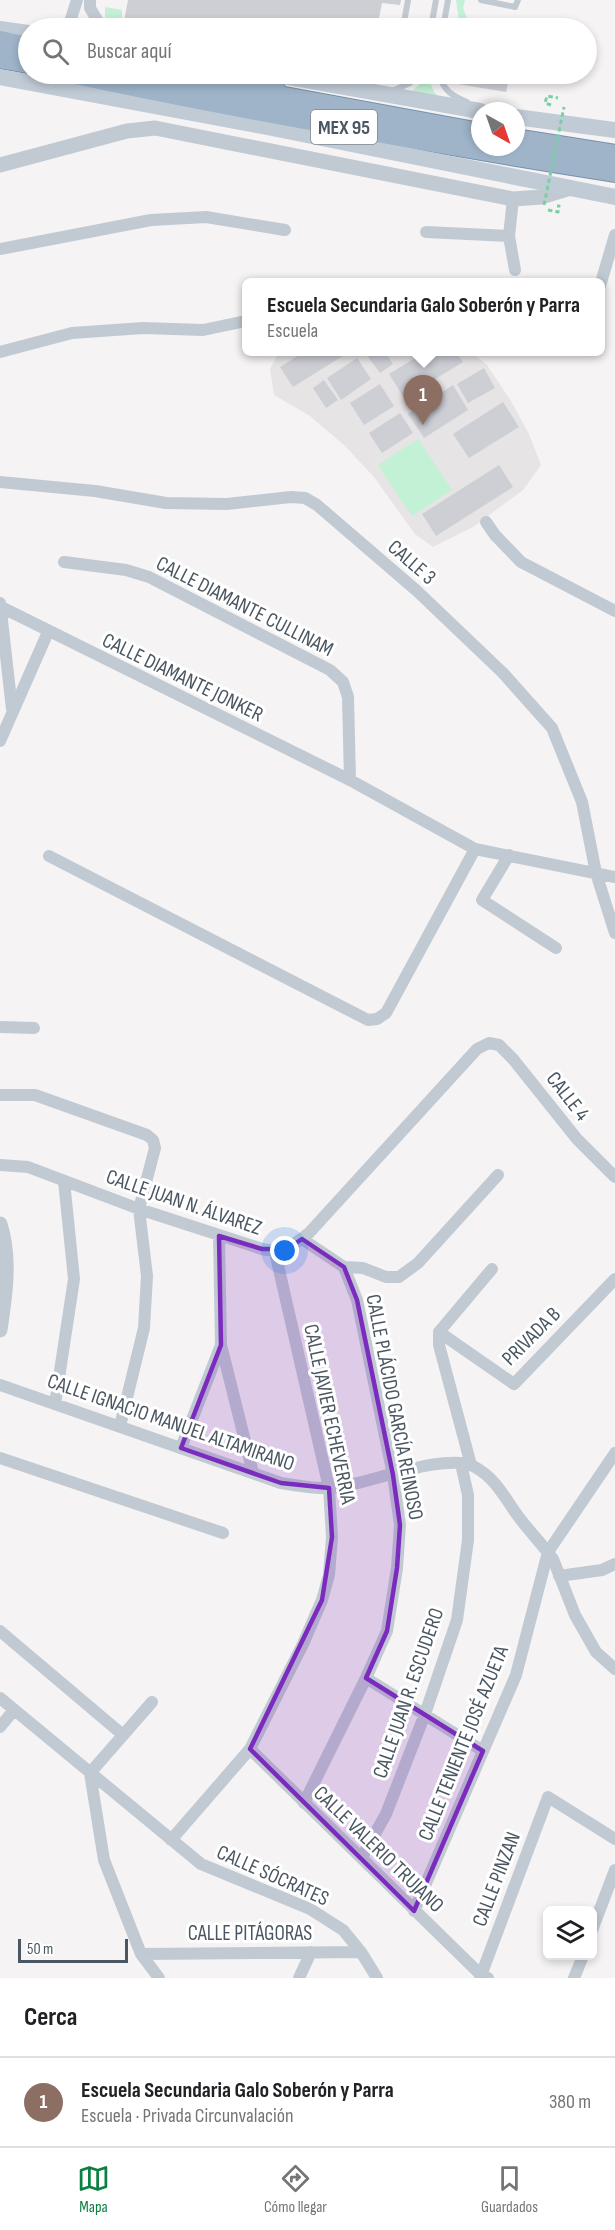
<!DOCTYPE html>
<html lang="es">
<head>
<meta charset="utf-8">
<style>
  :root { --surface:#fff; --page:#f2f2f2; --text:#202124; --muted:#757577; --line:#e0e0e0; --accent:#0b8043 }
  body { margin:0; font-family:"Sofia Sans Condensed",sans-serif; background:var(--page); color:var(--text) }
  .controls { position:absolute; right:18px; bottom:18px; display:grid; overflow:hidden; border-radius:9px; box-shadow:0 3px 9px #0003 }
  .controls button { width:54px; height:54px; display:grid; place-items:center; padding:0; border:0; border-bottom:2px solid var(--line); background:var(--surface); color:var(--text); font:30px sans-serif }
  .compass { position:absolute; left:471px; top:102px; width:54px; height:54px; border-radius:50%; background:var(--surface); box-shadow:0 3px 9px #0003; rotate:140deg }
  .scale { position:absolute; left:18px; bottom:15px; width:110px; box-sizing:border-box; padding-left:6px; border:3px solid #4a5661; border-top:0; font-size:16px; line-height:21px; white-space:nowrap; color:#4a5661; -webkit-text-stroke:4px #fff; paint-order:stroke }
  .you { position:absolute; left:285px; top:1251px; width:21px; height:21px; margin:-15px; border:4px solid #fff; border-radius:50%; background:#1a73e8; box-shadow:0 0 0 9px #1a73e833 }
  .badge { display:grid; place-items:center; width:39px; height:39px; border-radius:50%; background:var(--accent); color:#fff; font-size:20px; font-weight:700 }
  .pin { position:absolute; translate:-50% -50px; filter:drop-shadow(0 2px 3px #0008) }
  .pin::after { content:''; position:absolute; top:32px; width:21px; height:18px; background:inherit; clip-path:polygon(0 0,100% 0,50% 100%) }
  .popup { position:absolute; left:242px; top:278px; width:363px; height:78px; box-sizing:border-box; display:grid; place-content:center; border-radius:9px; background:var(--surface); filter:drop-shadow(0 2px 4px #0005); font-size:20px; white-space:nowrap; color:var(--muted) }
  .popup b { font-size:22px; color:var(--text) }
  .popup::after { content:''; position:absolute; left:50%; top:100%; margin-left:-12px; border:12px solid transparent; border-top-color:var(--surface) }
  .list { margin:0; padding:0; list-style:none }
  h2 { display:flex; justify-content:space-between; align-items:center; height:78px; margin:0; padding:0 24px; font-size:26px }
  h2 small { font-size:20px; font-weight:400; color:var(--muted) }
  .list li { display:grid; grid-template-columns:39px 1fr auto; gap:18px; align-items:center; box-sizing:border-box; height:90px; padding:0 24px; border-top:2px solid var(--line) }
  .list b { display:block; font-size:22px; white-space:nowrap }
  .list p { margin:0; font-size:20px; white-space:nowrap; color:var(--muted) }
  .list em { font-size:20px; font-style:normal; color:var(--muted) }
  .icon { flex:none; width:33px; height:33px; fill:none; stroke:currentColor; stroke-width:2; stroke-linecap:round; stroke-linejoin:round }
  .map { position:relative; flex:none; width:615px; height:1978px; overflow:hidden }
  .search { position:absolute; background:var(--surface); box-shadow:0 3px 9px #0003; left:18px; right:18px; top:18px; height:66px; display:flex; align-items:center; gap:15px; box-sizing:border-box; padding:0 21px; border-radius:33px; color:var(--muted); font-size:22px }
  .sheet { height:168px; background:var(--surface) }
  nav { display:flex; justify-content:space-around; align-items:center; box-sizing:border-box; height:84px; border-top:2px solid var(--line); background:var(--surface); font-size:16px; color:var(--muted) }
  nav a { display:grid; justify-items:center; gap:3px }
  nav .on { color:var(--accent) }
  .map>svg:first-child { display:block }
  .education { fill:#e6e4e5 }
  .green { fill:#c3f1d5 }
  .building { fill:#cdcfd5 }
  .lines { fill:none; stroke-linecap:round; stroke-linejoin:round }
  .trunk-casing { stroke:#7690ad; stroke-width:22 }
  .path { stroke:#7ad0a6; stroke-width:3; stroke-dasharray:4.5 3; stroke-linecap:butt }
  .service { stroke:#c1cad2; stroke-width:6 }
  .minor { stroke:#c1cad2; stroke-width:12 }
  .tertiary { stroke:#c1cad2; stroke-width:15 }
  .secondary { stroke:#c1cbd6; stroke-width:16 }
  .trunk { stroke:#9fb4c9; stroke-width:20 }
  .path-bridge { stroke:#7ad0a6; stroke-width:3; stroke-dasharray:4.5 3; stroke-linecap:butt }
  .marked { fill:#7b2cbf; fill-opacity:0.2; stroke:#7b2cbf; stroke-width:4.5; stroke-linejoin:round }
  .labels { text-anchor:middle; stroke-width:6; stroke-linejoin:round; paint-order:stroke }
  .shield { fill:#fff; stroke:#808990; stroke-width:1.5 }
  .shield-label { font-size:20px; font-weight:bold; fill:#4a5661 }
  .street-label { font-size:21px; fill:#4a5661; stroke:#fff }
</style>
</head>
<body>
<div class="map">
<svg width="615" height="1978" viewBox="0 0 615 1978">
  <rect width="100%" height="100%" fill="#f5f3f3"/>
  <path class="education" d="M279 352H471L487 365 511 401 529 434 541 465 523 490 473 527 433 547 415 534 374 477 345 446 310 416 274 395 270 369Z"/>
  <path class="green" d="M456 0H465L463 8 468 21 459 20Z
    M105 7 122 10V22L159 28H114L105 17Z
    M427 74 434 92 441 99 411 92 424 80Z
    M418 439 452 490 412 516 378 465Z"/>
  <path class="building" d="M128 0H401L400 5 382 3 377 28H170L124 21Z
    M453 74H510L506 92 458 84Z
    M304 352H349L293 387 280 367Z
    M367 352H385L393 364 380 373 365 353Z
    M425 352H456L463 362 404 398 389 374Z
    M357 358 371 379 341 400 327 378Z
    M484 368 495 388 468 403 457 384Z
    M324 380 338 400 326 408 313 388Z
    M380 384 394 406 364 425 350 403Z
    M453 385 468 410 424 438 408 414Z
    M503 402 519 427 469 458 453 434Z
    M400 413 413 433 382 453 369 433Z
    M499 465 513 487 436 536 422 514Z"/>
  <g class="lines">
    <defs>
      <path id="trunk" d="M0 41 28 47
        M0 58 28 63
        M75 74C254 112 434 143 615 172
        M159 74 480 133
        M246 74 275 89
        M516 139 615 155"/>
    </defs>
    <use href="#trunk" class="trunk-casing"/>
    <path class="path" d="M551 105 545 103 547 96 558 98
      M548 210 558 212 559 206H557"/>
    <path class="service" d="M481 0 515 7 518 0
      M403 28 408 0
      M431 28 436 0
      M443 28 448 0
      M439 74C443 90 452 96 467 102
      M392 91 410 83 419 74"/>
    <path class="minor" d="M90 0V8L102 28
      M68 28 77 0
      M513 199 509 236 515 270
      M426 232 509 236
      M0 249 151 220 206 217 285 230
      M600 286 615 235
      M0 352 72 333 143 328 203 330 246 321
      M0 482 95 491 166 503 227 504 291 497 305 498 317 505 417 591 503 673 552 728 582 802 596 873 615 933
      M486 522 495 535 521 562 615 611
      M64 562 126 570 149 577 330 670 343 682 348 697 350 780
      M0 603 12 709
      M1 607 350 780 475 849 615 877
      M0 741 48 632
      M509 855 482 900 556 948
      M49 856 368 1020 377 1019 386 1013 475 849
      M0 1027 34 1028
      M0 1095H35L147 1135 153 1140 155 1148 139 1209 147 1276 144 1328 120 1426
      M0 1165 28 1167 139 1209 262 1249C282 1253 293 1246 309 1233L477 1049 489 1043 499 1045 513 1059 577 1139 615 1177
      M302 1239 344 1267 357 1300 393 1475 400 1525 397 1568 387 1631 366 1678 304 1803
      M344 1267 363 1268 386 1277H399L418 1263 498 1175
      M439 1332 514 1384 615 1279
      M221 1345 253 1473
      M0 1385 281 1483C300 1486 320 1490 340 1487 372 1482 445 1453 473 1466 496 1478 504 1497 518 1516 529 1531 542 1544 553 1559L575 1615 596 1652 615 1669
      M55 1404 74 1279 64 1181
      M181 1448 221 1345 219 1236
      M0 1458 223 1533
      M471 1465 439 1345V1332L492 1269
      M559 1576 602 1570 615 1564
      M0 1631 123 1735
      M366 1678 483 1751
      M0 1698 201 1864 310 1909 343 1930 361 1952 377 1978
      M152 1702 90 1773 104 1860 141 1954 159 1978
      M0 1727 14 1710
      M250 1749 481 1975 488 1978
      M171 1840 250 1749 303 1644 322 1600 329 1575 332 1537 329 1488 275 1252
      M362 1857 386 1814 425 1714 457 1620 468 1540V1495L461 1464
      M414 1911 516 1675 548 1552 615 1453
      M592 1930 615 1870
      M141 1954 361 1952
      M299 1978 311 1952
      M480 1978 548 1797 615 1839
      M574 1978 583 1956"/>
    <path class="tertiary" d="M0 165 127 131 155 128 513 199 541 197 567 189
      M0 1224C11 1258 5 1296 0 1330"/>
    <path class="secondary" d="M0 29 28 33
      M272 74 480 111
      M0 77 262 126 615 197
      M516 117 615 130"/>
    <use href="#trunk" class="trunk"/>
    <path class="path-bridge" d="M544 205 564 107"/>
  </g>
  <path class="marked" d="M219 1236 262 1249H287L302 1239 344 1267 357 1300 393 1475 400 1525 397 1568 387 1631 366 1678 483 1751 414 1911 250 1749 322 1600 332 1537 329 1488 281 1483 181 1448 221 1345Z"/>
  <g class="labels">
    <rect class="shield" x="311" y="110" width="66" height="34" rx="4.5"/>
    <g class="shield-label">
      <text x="344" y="134">MEX 95</text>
    </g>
    <g class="street-label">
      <text transform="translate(412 562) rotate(41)" y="7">CALLE 3</text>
      <text transform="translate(245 606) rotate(27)" y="7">CALLE DIAMANTE CULLINAM</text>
      <text transform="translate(183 677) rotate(26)" y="7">CALLE DIAMANTE JONKER</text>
      <text transform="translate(568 1096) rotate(52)" y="7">CALLE 4</text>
      <text transform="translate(184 1202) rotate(19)" y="7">CALLE JUAN N. ÁLVAREZ</text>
      <text transform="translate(531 1336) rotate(-45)" y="7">PRIVADA B</text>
      <text transform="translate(395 1407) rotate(79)" y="7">CALLE PLÁCIDO GARCÍA REINOSO</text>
      <text transform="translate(330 1414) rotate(78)" y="7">CALLE JAVIER ECHEVERRIA</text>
      <text transform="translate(171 1422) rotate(19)" y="7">CALLE IGNACIO MANUEL ALTAMIRANO</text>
      <text transform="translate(408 1693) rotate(-71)" y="7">CALLE JUAN R. ESCUDERO</text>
      <text transform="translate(463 1743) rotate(-68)" y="7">CALLE TENIENTE JOSÉ AZUETA</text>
      <text transform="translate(379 1849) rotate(44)" y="7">CALLE VALERIO TRUJANO</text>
      <text transform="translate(273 1875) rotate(24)" y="7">CALLE SÓCRATES</text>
      <text transform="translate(496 1879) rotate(-69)" y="7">CALLE PINZAN</text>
      <text x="250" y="1940">CALLE PITÁGORAS</text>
    </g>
  </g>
</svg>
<div class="controls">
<button><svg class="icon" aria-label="layers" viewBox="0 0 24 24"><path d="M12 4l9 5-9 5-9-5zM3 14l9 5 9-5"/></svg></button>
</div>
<svg class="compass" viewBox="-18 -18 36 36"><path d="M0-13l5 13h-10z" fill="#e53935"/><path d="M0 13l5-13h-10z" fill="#757577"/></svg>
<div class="scale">50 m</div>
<div class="you"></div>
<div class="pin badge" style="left:423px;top:425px;background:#8d6e63">1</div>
<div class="popup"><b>Escuela Secundaria Galo Soberón y Parra</b>Escuela</div>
<div class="search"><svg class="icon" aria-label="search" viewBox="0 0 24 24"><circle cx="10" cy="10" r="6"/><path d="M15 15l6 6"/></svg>Buscar aquí</div>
</div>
<section class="sheet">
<h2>Cerca<small></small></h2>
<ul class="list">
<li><span class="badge" style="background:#8d6e63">1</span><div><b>Escuela Secundaria Galo Soberón y Parra</b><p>Escuela · Privada Circunvalación</p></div><em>380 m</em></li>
</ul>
</section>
<nav>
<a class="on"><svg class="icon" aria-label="map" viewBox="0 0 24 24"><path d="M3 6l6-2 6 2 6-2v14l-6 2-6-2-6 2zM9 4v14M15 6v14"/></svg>Mapa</a>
<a><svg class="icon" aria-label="directions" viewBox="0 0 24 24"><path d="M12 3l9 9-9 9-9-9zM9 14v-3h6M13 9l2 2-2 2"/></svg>Cómo llegar</a>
<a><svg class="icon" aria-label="saved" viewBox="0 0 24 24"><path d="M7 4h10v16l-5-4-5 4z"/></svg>Guardados</a>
</nav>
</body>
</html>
